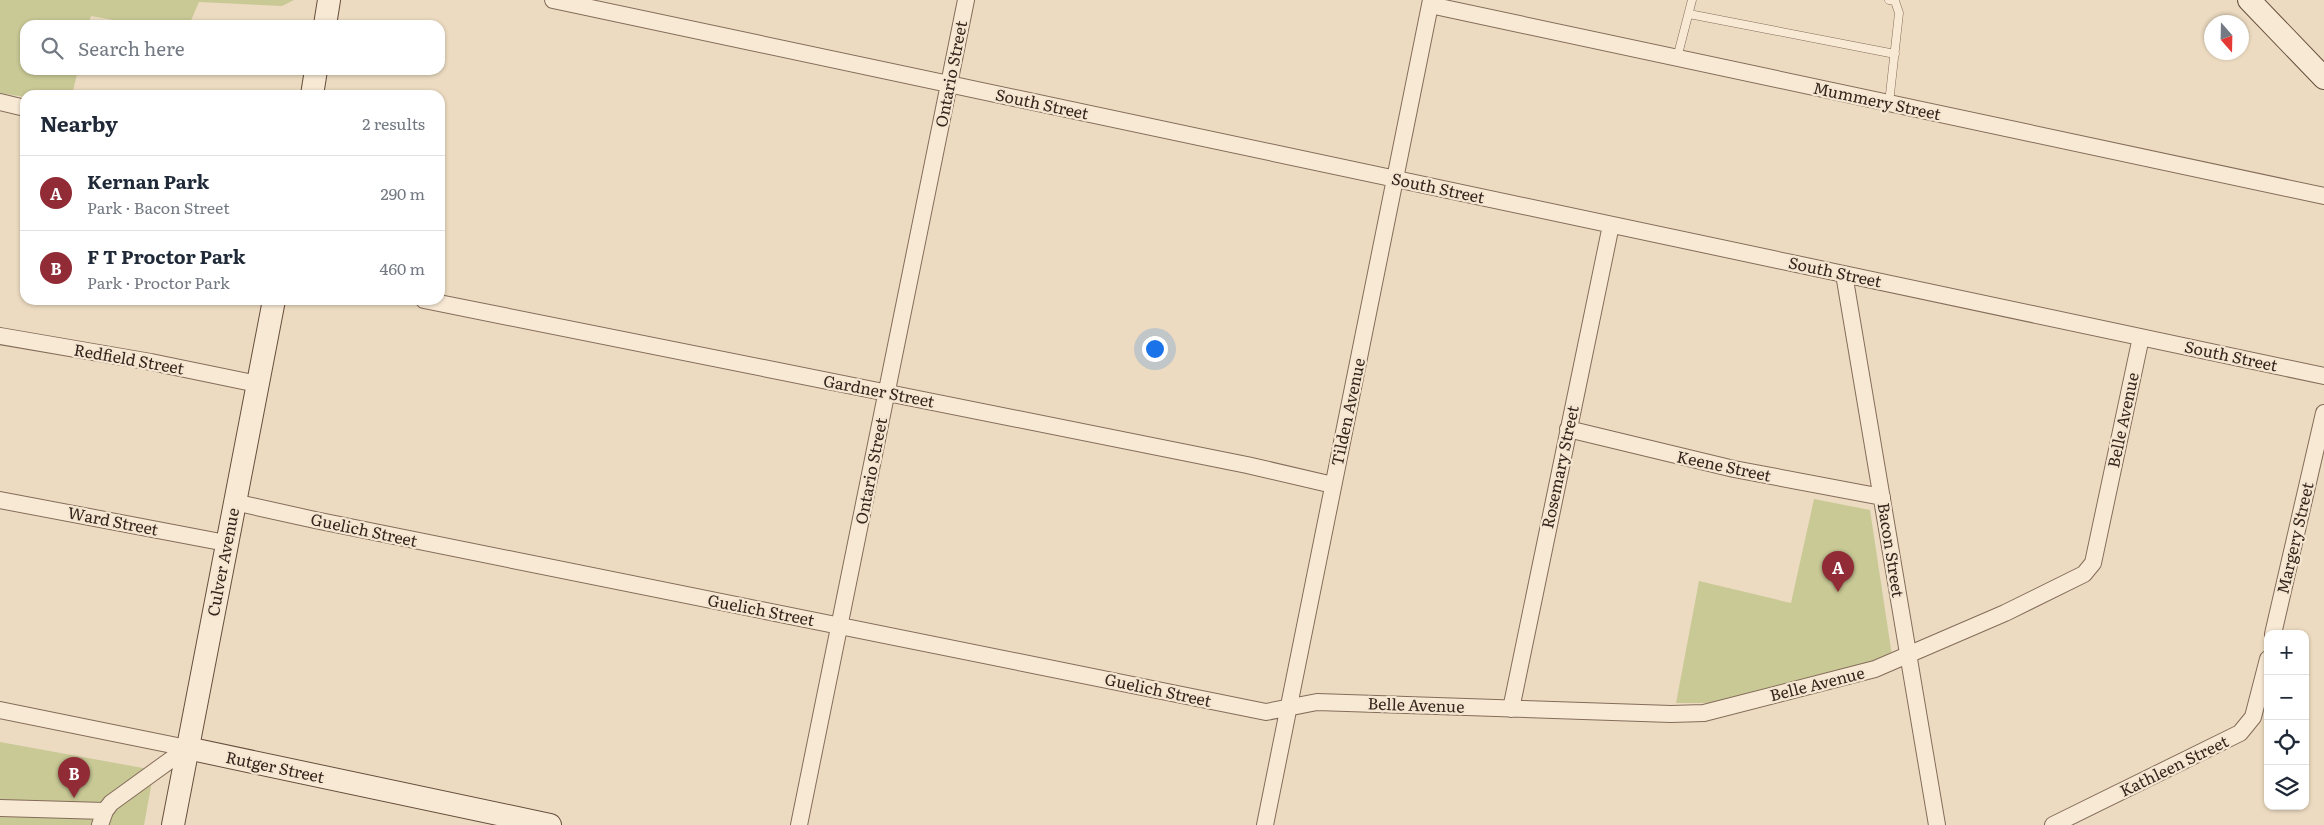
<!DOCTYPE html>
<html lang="en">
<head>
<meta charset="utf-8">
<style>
  :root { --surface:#fff; --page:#f6f6f7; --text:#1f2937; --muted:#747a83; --line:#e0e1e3; --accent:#912c37 }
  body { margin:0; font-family:Literata,serif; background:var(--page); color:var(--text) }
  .controls { position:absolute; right:15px; bottom:15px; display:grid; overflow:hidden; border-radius:10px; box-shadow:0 1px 4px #0004 }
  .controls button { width:45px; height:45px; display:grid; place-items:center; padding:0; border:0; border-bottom:1px solid var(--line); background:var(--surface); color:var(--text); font:25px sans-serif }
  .compass { position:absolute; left:2204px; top:15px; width:45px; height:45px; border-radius:50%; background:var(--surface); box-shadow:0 1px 4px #0004; rotate:160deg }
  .you { position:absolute; left:1154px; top:348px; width:18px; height:18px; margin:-12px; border:4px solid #fff; border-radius:50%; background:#1a73e8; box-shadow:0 0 0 8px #1a73e833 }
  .badge { display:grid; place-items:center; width:32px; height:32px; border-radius:50%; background:var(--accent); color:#fff; font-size:16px; font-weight:700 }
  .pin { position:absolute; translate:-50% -41px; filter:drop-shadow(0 1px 2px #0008) }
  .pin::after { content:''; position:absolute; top:26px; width:18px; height:15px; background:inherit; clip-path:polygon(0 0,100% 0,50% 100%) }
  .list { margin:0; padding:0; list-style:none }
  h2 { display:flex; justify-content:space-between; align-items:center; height:65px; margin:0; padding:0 20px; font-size:21px }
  h2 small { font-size:16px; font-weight:400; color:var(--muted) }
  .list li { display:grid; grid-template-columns:32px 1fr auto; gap:15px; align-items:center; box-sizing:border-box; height:75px; padding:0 20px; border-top:1px solid var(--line) }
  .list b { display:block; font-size:19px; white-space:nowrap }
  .list p { margin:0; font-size:16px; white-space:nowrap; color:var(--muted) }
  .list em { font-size:16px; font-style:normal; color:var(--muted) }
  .icon { flex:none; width:28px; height:28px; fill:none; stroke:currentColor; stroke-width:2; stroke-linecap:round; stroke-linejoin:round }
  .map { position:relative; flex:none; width:2324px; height:825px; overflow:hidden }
  .search { position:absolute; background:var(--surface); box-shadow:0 1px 4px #0004; left:20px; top:20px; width:425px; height:55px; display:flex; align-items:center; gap:12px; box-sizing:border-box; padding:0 18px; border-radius:15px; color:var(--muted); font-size:19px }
  .panel { position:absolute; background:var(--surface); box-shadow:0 1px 4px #0004; left:20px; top:90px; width:425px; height:215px; border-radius:15px }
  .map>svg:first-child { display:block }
  .green { fill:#c9c996 }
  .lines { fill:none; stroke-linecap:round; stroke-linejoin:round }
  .lane-casing { stroke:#856c5a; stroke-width:9 }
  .street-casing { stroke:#856c5a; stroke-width:18 }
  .secondary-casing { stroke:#674e3d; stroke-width:24 }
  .lane { stroke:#f7e9d4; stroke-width:8 }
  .street { stroke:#f7e9d4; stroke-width:16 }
  .secondary { stroke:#f7e9d4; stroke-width:22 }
  .labels { text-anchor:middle; stroke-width:4.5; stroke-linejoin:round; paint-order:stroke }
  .street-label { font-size:16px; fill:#35261d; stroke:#f4e6d1 }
</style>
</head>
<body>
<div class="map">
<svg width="2324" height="825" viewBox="0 0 2324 825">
  <rect width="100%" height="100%" fill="#ecdbc1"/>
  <path class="green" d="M0 0H294L282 6 199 2 189 25H141L91 16 88 25H25V70H78L72 95H25V97L0 93Z
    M1814 499 1870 510 1892 656 1712 703H1676L1699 581 1791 603Z
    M0 742 154 770 144 825H0Z"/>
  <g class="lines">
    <defs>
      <path id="lane" d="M1889 0 1895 1 1899 13 1889 103
        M1689 14 1895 54
        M1677 58 1692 0"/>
      <path id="street" d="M553 0 2324 376
        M1430 5 2324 196
        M0 102 25 108
        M1844 274 1937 825
        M424 300 1247 465 1333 485
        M0 336 151 362 257 384
        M1568 429 1734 469 1882 497
        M0 500 226 543
        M234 502 315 520 1266 712 1317 702 1671 714 1704 713 1875 669 2005 613 2084 574 2093 563 2141 337
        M2273 634 2324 413
        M1511 709 1611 225
        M0 710 187 748
        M0 808 105 811 111 803 187 748
        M100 825 105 811
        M799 825 966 0
        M1265 825 1431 0
        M2053 825 2240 733 2253 717 2268 659"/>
      <path id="secondary" d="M2249 0 2324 78
        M325 25 329 0
        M312 95 316 70
        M187 748 550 825
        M173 825 274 300"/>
    </defs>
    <use href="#lane" class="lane-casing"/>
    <use href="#street" class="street-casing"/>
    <use href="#secondary" class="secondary-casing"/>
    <use href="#lane" class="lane"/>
    <use href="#street" class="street"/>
    <use href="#secondary" class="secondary"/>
  </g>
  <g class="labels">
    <g class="street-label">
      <text transform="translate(951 74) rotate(-79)" y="6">Ontario Street</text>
      <text transform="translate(1877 101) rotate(12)" y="6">Mummery Street</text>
      <text transform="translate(1042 104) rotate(12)" y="6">South Street</text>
      <text transform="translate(1438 188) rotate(12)" y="6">South Street</text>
      <text transform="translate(1835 272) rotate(12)" y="6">South Street</text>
      <text transform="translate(2231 356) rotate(12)" y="6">South Street</text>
      <text transform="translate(129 359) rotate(10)" y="6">Redfield Street</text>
      <text transform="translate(879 391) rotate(11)" y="6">Gardner Street</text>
      <text transform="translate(1348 412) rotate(-78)" y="6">Tilden Avenue</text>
      <text transform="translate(2123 420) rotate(-78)" y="6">Belle Avenue</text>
      <text transform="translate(1724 466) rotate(12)" y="6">Keene Street</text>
      <text transform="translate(1560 467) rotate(-78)" y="6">Rosemary Street</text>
      <text transform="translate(871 471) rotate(-79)" y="6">Ontario Street</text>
      <text transform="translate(113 521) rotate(11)" y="6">Ward Street</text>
      <text transform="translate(364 530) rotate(12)" y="6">Guelich Street</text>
      <text transform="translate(2295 538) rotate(-77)" y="6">Margery Street</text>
      <text transform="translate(1891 550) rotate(81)" y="6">Bacon Street</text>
      <text transform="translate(223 562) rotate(-79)" y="6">Culver Avenue</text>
      <text transform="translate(761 610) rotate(11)" y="6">Guelich Street</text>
      <text transform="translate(1817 684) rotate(-14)" y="6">Belle Avenue</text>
      <text transform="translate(1158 690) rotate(12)" y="6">Guelich Street</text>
      <text transform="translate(1416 705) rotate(2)" y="6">Belle Avenue</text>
      <text transform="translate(2174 766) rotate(-26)" y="6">Kathleen Street</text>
      <text transform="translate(275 767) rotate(12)" y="6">Rutger Street</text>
    </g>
  </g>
</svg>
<div class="controls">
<button>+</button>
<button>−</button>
<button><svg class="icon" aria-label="locate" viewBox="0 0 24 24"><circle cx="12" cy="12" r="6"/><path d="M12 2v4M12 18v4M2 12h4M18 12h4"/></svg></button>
<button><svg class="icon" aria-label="layers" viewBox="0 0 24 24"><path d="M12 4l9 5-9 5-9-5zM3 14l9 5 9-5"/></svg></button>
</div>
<svg class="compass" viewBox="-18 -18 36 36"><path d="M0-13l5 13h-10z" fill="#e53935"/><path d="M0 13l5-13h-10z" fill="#747a83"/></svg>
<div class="you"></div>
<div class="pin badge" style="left:1838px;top:592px">A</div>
<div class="pin badge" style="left:74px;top:798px">B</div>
<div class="search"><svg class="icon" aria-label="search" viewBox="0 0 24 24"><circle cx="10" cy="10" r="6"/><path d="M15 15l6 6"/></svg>Search here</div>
<section class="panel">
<h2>Nearby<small>2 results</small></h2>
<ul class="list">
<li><span class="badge">A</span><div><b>Kernan Park</b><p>Park · Bacon Street</p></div><em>290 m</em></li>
<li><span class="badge">B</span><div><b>F T Proctor Park</b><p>Park · Proctor Park</p></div><em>460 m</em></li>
</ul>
</section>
</div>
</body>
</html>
